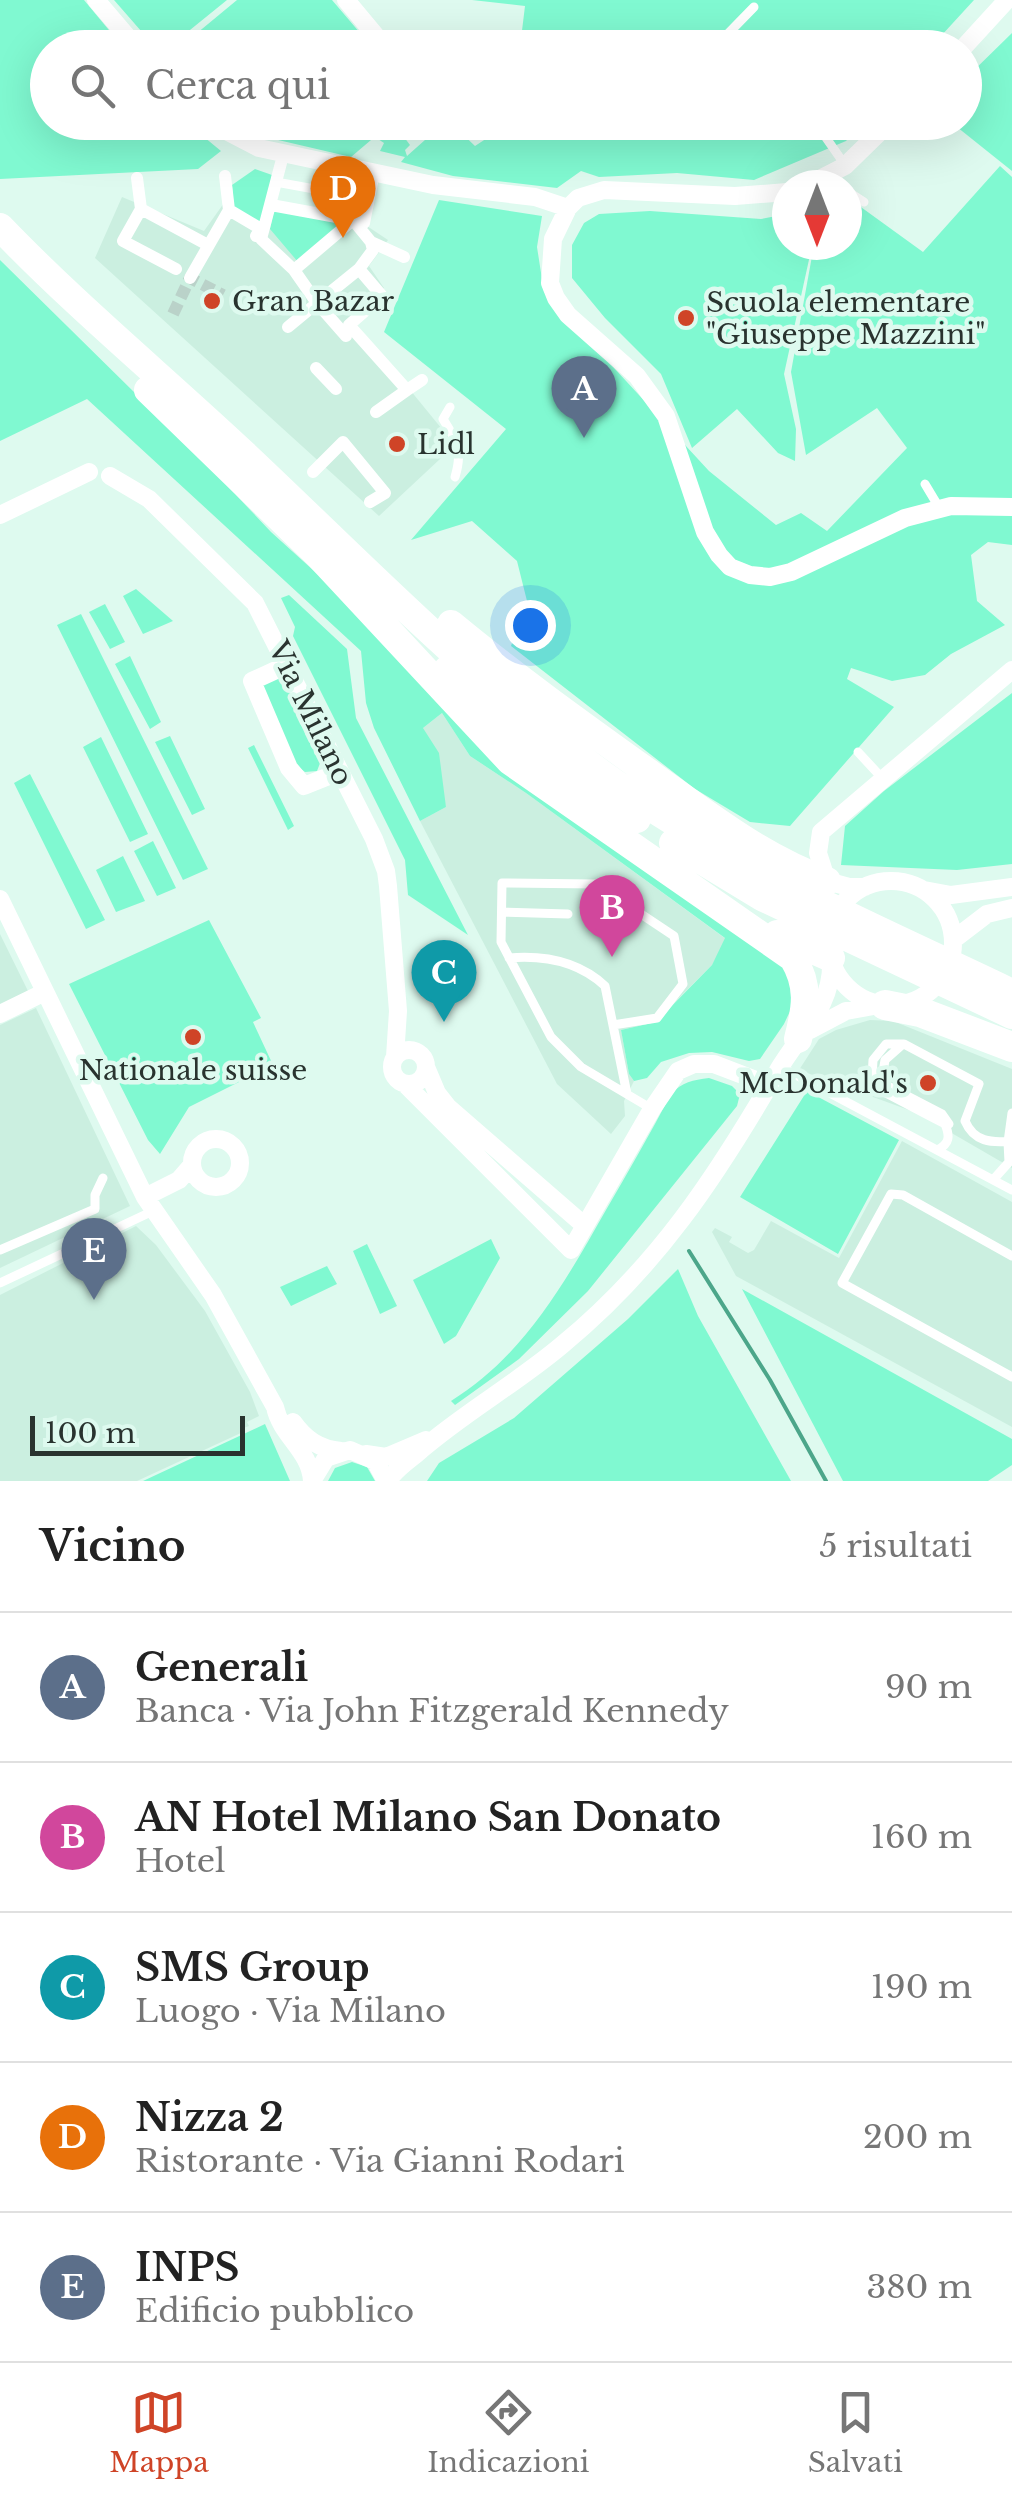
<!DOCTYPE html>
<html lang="it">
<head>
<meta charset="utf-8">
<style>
  :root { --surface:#fff; --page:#f2f2f2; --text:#222; --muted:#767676; --line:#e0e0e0; --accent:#cf4427 }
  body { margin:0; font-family:"Libre Baskerville",serif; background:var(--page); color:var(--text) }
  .compass { position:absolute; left:772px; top:170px; width:90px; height:90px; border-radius:50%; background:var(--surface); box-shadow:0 10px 40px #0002; rotate:180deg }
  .scale { position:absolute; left:30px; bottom:25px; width:215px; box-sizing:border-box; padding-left:10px; border:5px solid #29332f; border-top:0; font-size:28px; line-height:35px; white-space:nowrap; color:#29332f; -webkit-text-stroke:8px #defaef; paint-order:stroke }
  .you { position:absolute; left:530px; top:625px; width:35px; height:35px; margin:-25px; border:8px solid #fff; border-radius:50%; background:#1a73e8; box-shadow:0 0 0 15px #1a73e833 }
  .badge { display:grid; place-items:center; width:65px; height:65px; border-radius:50%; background:var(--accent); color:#fff; font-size:32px; font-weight:700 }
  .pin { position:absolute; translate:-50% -82px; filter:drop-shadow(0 2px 5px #0008) }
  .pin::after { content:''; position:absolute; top:52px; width:35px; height:30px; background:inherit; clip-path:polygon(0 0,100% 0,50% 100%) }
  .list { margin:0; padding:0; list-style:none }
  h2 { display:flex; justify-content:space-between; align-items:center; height:130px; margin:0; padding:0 40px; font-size:42px }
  h2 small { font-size:32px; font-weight:400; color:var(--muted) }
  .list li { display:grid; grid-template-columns:65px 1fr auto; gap:30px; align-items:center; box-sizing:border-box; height:150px; padding:0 40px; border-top:2px solid var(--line) }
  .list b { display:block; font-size:38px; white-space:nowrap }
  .list p { margin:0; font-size:32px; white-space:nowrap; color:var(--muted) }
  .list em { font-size:32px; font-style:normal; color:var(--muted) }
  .icon { flex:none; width:55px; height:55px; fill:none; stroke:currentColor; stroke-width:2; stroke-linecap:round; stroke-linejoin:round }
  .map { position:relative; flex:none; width:1012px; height:1481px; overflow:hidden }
  .search { position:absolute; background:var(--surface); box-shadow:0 10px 40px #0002; left:30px; right:30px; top:30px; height:110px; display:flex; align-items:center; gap:25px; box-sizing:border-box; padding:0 35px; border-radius:55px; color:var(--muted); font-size:38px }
  .sheet { height:880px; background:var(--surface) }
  nav { display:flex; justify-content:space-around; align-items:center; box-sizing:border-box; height:140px; border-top:2px solid var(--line); background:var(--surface); font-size:28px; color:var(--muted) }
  nav a { display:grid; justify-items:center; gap:5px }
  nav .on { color:var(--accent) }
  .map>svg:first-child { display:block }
  .built { fill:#cbefe0 }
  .green { fill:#80f9d1 }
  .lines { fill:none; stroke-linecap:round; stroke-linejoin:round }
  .stream { stroke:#4ca68a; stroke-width:4 }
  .pedestrian-tunnel { stroke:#bad2c9; stroke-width:12; stroke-dasharray:12 6; stroke-linecap:butt }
  .service { stroke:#fff; stroke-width:9 }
  .pedestrian { stroke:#fff; stroke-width:12 }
  .minor { stroke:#fff; stroke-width:18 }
  .trunk { stroke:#fff; stroke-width:28 }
  .motorway { stroke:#fff; stroke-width:30 }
  .poi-dot { fill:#cf4427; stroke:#defaef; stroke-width:4 }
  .labels { text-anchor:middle; stroke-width:9; stroke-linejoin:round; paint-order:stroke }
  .poi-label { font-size:28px; fill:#29332f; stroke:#defaef; text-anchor:start }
  .street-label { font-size:28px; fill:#29332f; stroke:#defaef }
</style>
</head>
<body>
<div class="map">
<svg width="1012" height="1481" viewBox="0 0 1012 1481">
  <rect width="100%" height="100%" fill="#defaef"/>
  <path class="built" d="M229 196 364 224 388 240 369 266 384 288 357 325 455 445 379 516 95 258 122 197 204 231Z
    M442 713 470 756 526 793 726 939 712 965 655 1022 621 1030 629 1074 634 1081 624 1101 625 1116 611 1134 557 1084 420 821 446 807 423 728Z
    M0 934 28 991 0 1005Z
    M36 1008 130 1206 0 1268V1025Z
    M870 1020 893 1021 1012 1069V1168L917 1113 799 1070 819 1039 836 1030Z
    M902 1141 1012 1202V1427L736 1276 712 1232 715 1228 732 1237 729 1242 748 1253 754 1250 771 1221 839 1258Z
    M136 1226 156 1245 205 1311 250 1392 259 1416 247 1422 249 1426 241 1429 243 1432 137 1481H0V1295Z"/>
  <path class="green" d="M0 0H84L123 47 48 48V122L187 123 221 151 198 169 0 179Z
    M114 0H227L169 47H155Z
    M237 0H332L372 47 179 48Z
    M472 0H974L930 48 520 47 525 6Z
    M1012 33V171L952 123 964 122 965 79Z
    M228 123H391L351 157 261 136Z
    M397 123H406L398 129 410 145 405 150 407 156 444 123H451L475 146 510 123H863L846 141 754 180 677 173 599 177 581 171 557 188 453 176 401 162 405 157 380 151 384 143 378 139Z
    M1000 166 1012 177V545L988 542 971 555 977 601 1005 625 951 654 925 675 892 681 851 668 847 679 894 707 790 826 750 822 695 789 511 646 527 601 517 561 472 521 411 540 506 429 384 332 439 200 542 216 537 247 544 292 709 471 776 525 801 513 827 531 907 448 877 408 806 455 791 372 814 245H847V197L923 252Z
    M255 169 272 175 261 224 234 210 232 185Z
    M274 210 343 223 298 262 270 229Z
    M650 211 761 219 787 214V245H809L810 255 784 374 796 429 795 461 778 453 737 409 692 448 661 374 605 318 572 278V245L584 223 599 214Z
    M0 260 203 460 271 532 397 646 789 969 792 1007 784 1024 760 1059 749 1061 712 1052 689 1053 661 1062 647 1078 634 1081 629 1074 621 1030 656 1022 712 965 725 938 526 793 470 756 442 713 423 728 439 753 446 807 420 821 374 728 366 703 361 651 87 399 0 441Z
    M136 589 173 621 143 634 123 596Z
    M289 595 347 649 356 718 468 935 408 895 405 860 293 636 295 627 281 598Z
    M105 604 125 642 110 649 89 612Z
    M81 614 208 869 183 880 57 625Z
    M130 656 161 722 150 729 115 664Z
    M279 677 291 689 322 758 317 771 305 772 296 765 260 688 266 680Z
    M1012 693V864L957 870 841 865 845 826 884 791Z
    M170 736 205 809 192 815 155 742Z
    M101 737 148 834 130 842 83 747Z
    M254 745 294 826 288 830 248 748Z
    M30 774 105 920 86 929 14 783Z
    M153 841 176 888 157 896 134 851Z
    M123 856 145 901 116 912 96 870Z
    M209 920 261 1018 253 1022 273 1065 189 1107 160 1154 148 1140 69 984Z
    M709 1078 732 1086 740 1094 737 1106 588 1291 519 1359 455 1405 451 1401C524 1356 565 1282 606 1210 628 1172 650 1134 671 1094 682 1082 693 1080 709 1078Z
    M807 1091 899 1140 838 1254 740 1197Z
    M491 1239 500 1258 456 1336 444 1344 413 1280Z
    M367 1244 397 1306 380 1314 353 1251Z
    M327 1266 337 1284 291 1306 280 1287Z
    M678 1269 698 1316 791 1481H427L439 1463 514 1418 628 1319Z
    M742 1289 1012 1439V1465L988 1481H843Z
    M265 1424 290 1481H143Z
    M352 1462 367 1467 375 1481H328L335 1468Z"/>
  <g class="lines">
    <path class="stream" d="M689 1251 770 1380 826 1481"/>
    <path class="pedestrian-tunnel" d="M173 314 190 278 223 295"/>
    <path class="service" d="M198 48H200
      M714 48 754 7
      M815 122 845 165
      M276 182 358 197 364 170
      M847 191 864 202
      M450 407 443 419C457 441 463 451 455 477
      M925 484 940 509
      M858 752 883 779
      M502 912 568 914
      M509 958C545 955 578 961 605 986L627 1094
      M613 1025 657 1018 683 984 674 936 596 884 502 883 501 942 551 1037 581 1067 652 1109
      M902 1045 885 1060 882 1078 888 1086 942 1114 949 1124
      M781 1067 1012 1190
      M937 1150C950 1144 950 1136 945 1124L884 1092 872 1078 873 1060 886 1044H904L979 1084 965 1121C974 1142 991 1143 1012 1141
      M993 1180 1009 1162 1008 1142 1012 1113
      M0 1250 95 1209V1195L103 1178
      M1012 1256 903 1195 891 1194 842 1283 1012 1377
      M0 1283 153 1211"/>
    <path class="pedestrian" d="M281 163 261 239 294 270 317 303 288 327
      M225 176 229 210 261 229 256 236
      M137 178 141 209
      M372 183 364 223 353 220 371 242 404 257
      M271 205 353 220 294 270
      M371 242 373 250 359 269 382 296 349 325 407 390 422 380
      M176 269 123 241 141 209 208 245
      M190 278 229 210
      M346 336 317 303 359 269
      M316 368 336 389
      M376 412 407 390
      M313 472 343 442 385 493 370 502"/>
    <path class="minor" d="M96 0 137 48
      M346 0 386 48
      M963 48 1007 0
      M209 122 259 148 433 185 535 197 568 208
      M808 185 845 166 890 122
      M787 192 735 196 604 190 578 198 568 208 553 239 550 283 556 298 568 315 637 376 666 416 705 532 719 555 730 567 750 575 770 577 791 572 905 518 951 506 1012 507
      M110 476 149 499 255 603 374 839 386 871 388 886 398 1011 395 1057
      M0 515 89 472
      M287 665 252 681 289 768 304 786 339 772
      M829 943a62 62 0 1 1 124 0a62 62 0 1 1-124 0Z
      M865 887H849L827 881 818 853 821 832 1012 670
      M924 890 951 895 1012 887
      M0 899 145 1197 213 1295 275 1407C281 1436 310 1450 312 1481
      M953 940 987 914 1012 908
      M0 1014 45 992
      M810 1030 846 1011 879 1005
      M392 1067a17 17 0 1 1 34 0a17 17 0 1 1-34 0Z
      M426 1067 437 1093 448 1107 585 1226
      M405 1084 571 1250 652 1109 678 1071 694 1064H714L769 1085
      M192 1163a24 24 0 1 1 48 0a24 24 0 1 1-48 0Z
      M145 1197 179 1180 192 1165
      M293 1422C305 1439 319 1449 341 1451
      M366 1454 386 1457 426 1440
      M312 1481 326 1458 350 1450 375 1461 386 1481
      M388 1481C396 1468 410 1460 421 1450 465 1412 517 1383 562 1345 657 1267 716 1177 777 1072 800 1032 834 1007 831 958"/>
    <path class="trunk" d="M0 227C77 307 163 378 244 454 374 576 504 714 655 810 768 883 891 935 1012 993
      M148 390 319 556 510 761 793 958C810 986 806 1008 798 1039
      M451 624C515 677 582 725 649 773 705 813 762 858 827 881
      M447 670 530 743 637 819
      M673 843 762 897 1012 1015
      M777 934 831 958"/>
    <path class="motorway" d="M885 1005 920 1012 1012 1047"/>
  </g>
  <g class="poi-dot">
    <circle cx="212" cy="301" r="10"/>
    <circle cx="686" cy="318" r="10"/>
    <circle cx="397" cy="444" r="10"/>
    <circle cx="193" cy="1037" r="10"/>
    <circle cx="928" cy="1083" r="10"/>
  </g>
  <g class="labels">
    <g class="poi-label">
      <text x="232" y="311">Gran Bazar</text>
      <text x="706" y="312">Scuola elementare<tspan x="706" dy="32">"Giuseppe Mazzini"</tspan></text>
      <text x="417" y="454">Lidl</text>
      <text x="193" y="1080" text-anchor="middle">Nationale suisse</text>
      <text x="908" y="1093" text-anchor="end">McDonald's</text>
    </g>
    <g class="street-label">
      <text transform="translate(311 713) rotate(64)" y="10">Via Milano</text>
    </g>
  </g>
</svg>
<svg class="compass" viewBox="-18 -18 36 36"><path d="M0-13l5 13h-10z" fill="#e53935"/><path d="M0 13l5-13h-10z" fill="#767676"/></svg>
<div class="scale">100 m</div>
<div class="you"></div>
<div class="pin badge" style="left:584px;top:438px;background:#5c6f8a">A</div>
<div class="pin badge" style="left:612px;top:957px;background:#d1479c">B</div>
<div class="pin badge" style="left:444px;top:1022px;background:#0f9aa8">C</div>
<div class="pin badge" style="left:343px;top:238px;background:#e8710a">D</div>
<div class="pin badge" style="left:94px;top:1300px;background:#5c6f8a">E</div>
<div class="search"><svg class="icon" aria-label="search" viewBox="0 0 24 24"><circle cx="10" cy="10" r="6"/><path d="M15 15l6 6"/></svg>Cerca qui</div>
</div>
<section class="sheet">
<h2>Vicino<small>5 risultati</small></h2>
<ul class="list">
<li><span class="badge" style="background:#5c6f8a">A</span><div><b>Generali</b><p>Banca · Via John Fitzgerald Kennedy</p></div><em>90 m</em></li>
<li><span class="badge" style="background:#d1479c">B</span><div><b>AN Hotel Milano San Donato</b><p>Hotel</p></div><em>160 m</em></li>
<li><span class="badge" style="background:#0f9aa8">C</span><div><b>SMS Group</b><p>Luogo · Via Milano</p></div><em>190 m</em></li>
<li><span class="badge" style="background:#e8710a">D</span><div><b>Nizza 2</b><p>Ristorante · Via Gianni Rodari</p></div><em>200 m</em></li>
<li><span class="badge" style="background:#5c6f8a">E</span><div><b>INPS</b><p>Edificio pubblico</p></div><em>380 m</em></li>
</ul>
</section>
<nav>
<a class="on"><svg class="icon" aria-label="map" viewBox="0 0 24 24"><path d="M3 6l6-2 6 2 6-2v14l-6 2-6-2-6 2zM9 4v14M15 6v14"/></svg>Mappa</a>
<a><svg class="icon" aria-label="directions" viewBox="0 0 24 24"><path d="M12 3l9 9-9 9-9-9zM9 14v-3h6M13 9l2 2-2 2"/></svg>Indicazioni</a>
<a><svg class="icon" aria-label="saved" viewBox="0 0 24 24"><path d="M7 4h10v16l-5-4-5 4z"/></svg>Salvati</a>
</nav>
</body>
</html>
